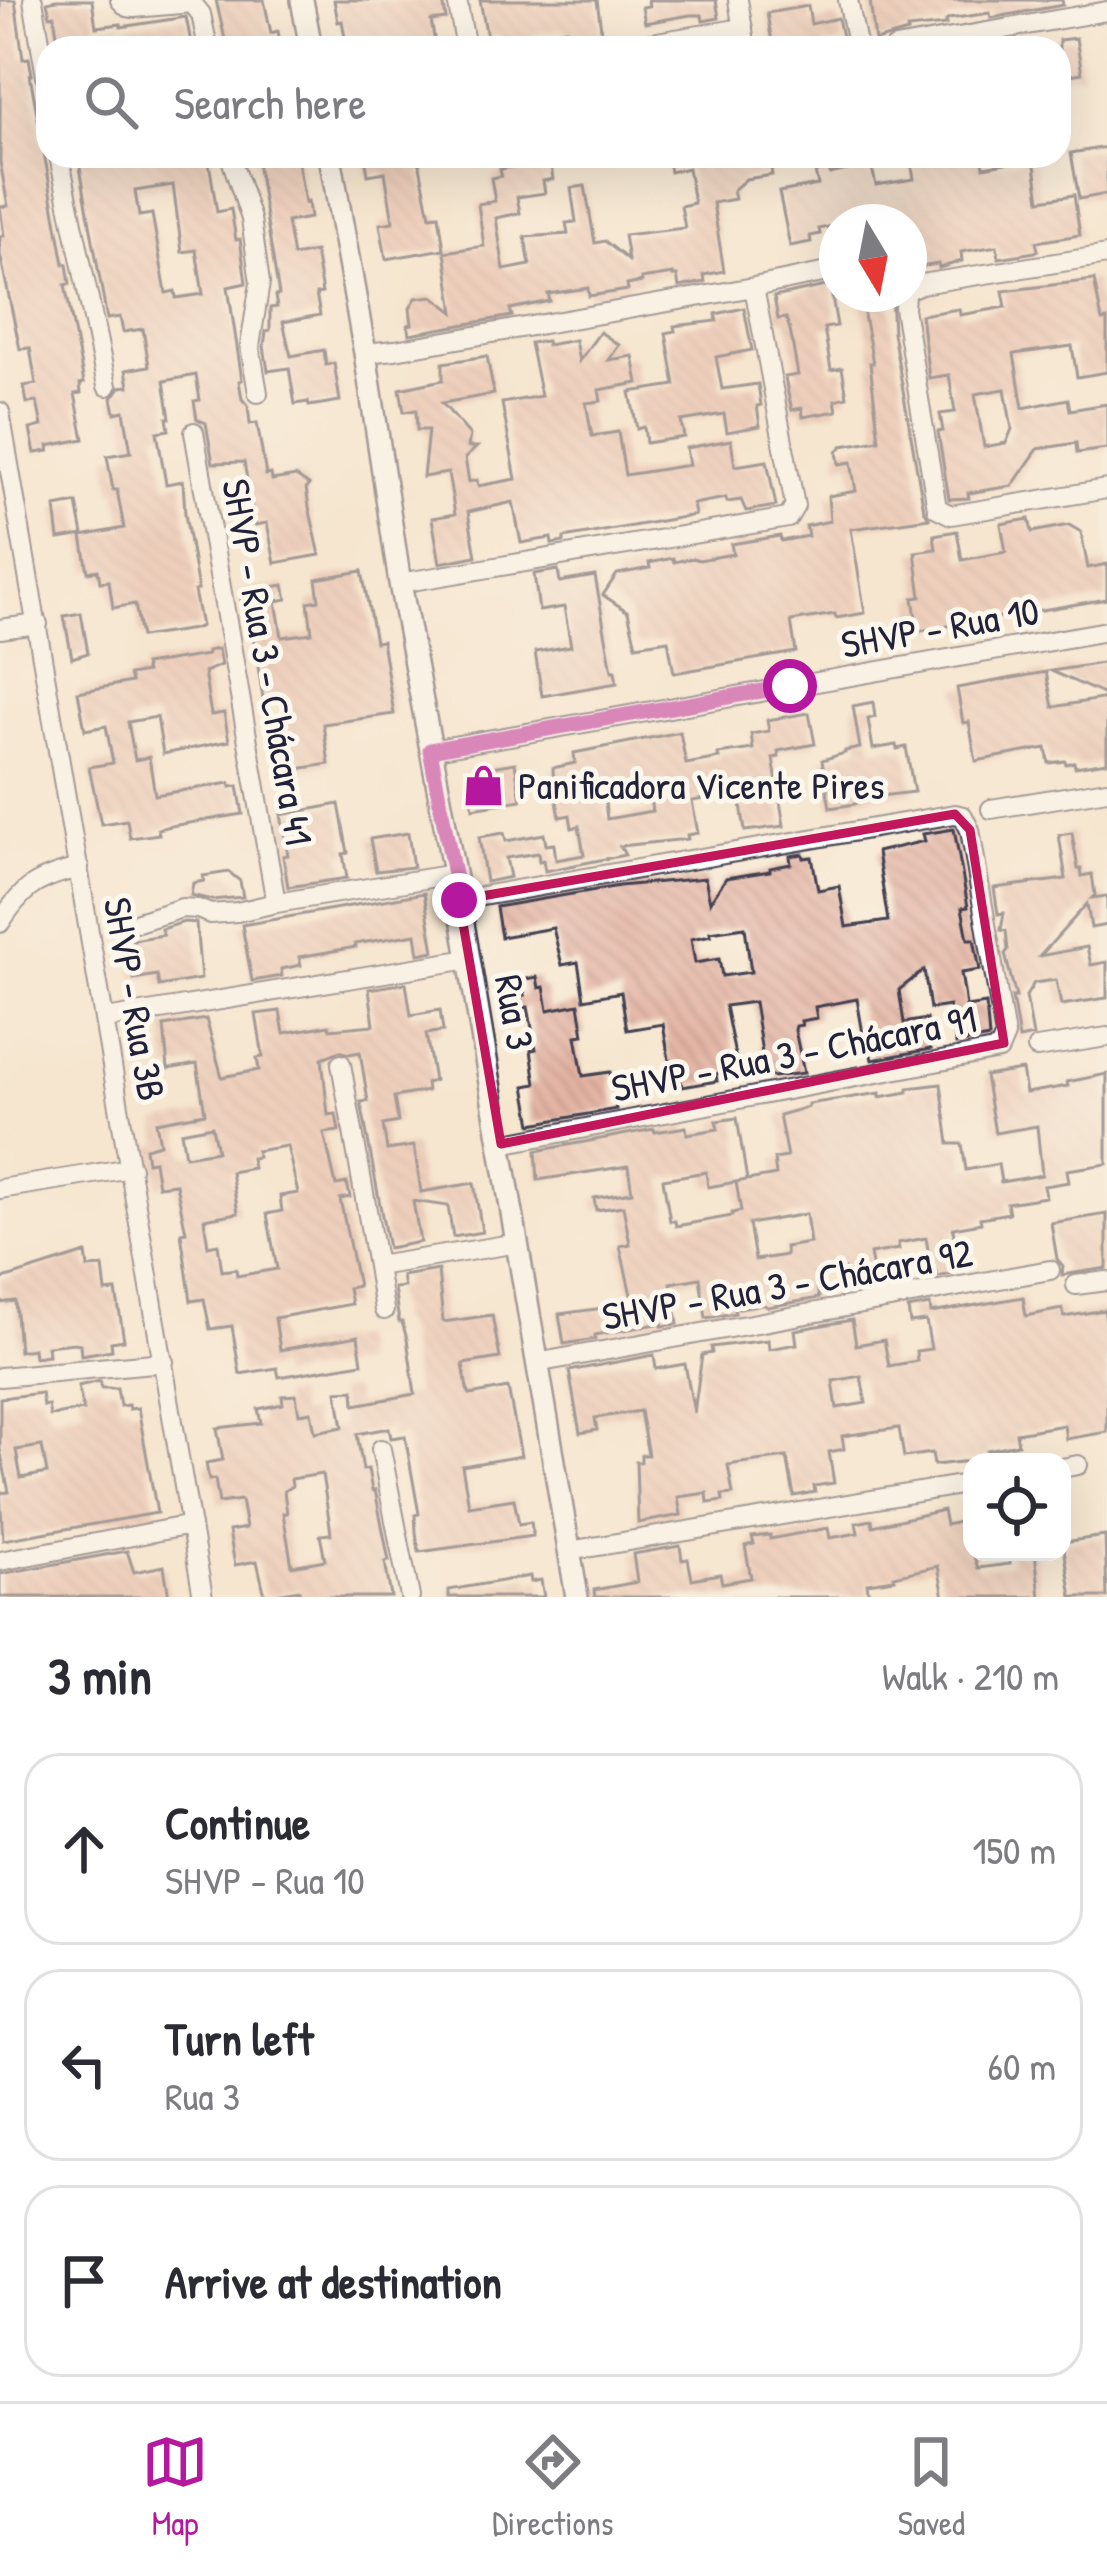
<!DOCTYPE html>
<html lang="en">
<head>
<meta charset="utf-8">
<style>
  :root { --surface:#fff; --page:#f2f2f3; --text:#2b2b33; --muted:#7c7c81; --line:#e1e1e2; --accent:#b5179e }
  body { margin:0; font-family:"Patrick Hand",sans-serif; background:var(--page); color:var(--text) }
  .controls { position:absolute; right:36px; bottom:36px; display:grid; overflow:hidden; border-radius:24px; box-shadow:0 12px 48px #0002 }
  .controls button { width:108px; height:108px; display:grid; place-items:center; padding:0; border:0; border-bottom:3px solid var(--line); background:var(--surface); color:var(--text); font:60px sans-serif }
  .compass { position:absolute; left:819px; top:204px; width:108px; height:108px; border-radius:50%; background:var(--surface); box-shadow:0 12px 48px #0002; rotate:170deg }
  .stop { position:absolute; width:36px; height:36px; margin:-27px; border:9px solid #b5179e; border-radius:50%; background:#fff }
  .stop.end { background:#b5179e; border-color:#fff; box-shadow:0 3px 12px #0008 }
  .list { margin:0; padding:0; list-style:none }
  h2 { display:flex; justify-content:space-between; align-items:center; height:156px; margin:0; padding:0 48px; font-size:51px }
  h2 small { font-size:39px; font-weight:400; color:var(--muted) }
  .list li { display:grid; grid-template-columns:78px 1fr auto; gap:36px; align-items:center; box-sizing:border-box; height:192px; margin:0 24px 24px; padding:0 24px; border:3px solid var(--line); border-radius:36px }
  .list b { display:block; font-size:45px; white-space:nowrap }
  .list p { margin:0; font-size:39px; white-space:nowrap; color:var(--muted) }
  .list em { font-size:39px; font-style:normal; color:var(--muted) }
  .icon { flex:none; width:66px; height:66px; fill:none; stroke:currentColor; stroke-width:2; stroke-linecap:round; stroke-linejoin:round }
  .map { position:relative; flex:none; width:1107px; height:1597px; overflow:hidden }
  .search { position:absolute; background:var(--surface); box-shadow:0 12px 48px #0002; left:36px; right:36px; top:36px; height:132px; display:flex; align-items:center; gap:30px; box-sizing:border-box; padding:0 42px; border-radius:36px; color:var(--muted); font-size:45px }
  .sheet { height:804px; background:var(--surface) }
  nav { display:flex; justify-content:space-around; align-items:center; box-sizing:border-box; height:168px; border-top:3px solid var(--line); background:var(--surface); font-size:33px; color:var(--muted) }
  nav a { display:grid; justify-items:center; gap:6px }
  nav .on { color:var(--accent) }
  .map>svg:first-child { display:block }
  .building { fill:url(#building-back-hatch); fill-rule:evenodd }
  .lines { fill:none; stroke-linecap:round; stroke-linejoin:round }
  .minor-casing { stroke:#423f51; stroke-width:22 }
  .major-casing { stroke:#423f51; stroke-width:26 }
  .minor { stroke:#fff; stroke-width:18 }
  .major { stroke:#fff; stroke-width:21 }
  .route { stroke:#b5179e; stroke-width:15 }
  .marked { fill:none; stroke:#c2185b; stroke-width:9; stroke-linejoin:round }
  .labels { text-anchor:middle; stroke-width:10; stroke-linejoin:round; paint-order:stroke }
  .street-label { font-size:39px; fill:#22223b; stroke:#fbf7ec }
  .poi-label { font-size:39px; fill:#22223b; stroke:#fbf7ec; text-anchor:start }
</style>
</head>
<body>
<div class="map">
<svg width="1107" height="1597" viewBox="0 0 1107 1597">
  <defs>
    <pattern id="building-back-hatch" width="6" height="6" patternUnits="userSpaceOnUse" patternTransform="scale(3)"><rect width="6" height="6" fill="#e3b2a2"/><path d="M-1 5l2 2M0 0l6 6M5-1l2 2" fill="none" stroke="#c2998c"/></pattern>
  </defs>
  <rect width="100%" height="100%" fill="#fbf7ec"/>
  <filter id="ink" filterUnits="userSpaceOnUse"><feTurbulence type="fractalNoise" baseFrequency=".00833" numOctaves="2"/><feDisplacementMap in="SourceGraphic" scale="24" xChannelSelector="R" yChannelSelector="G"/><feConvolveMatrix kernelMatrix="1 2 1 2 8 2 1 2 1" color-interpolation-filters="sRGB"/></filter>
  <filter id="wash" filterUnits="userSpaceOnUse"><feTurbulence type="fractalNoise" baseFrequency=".004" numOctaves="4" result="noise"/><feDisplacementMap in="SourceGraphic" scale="48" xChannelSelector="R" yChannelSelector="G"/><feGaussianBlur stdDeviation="2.7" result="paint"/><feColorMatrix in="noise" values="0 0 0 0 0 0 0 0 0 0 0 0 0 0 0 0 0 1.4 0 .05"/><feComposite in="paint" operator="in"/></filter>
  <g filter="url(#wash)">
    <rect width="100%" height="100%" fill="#f6e6cf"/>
    <g id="blocks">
      <path class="building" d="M0 0H15L23 59 29 58 32 75H30L64 264H67L68 271 70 284 65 285 84 383 80 384 81 393 75 394 84 439 48 446 49 451 35 453 30 429 42 426 37 402 27 403 24 386 36 384 30 348 20 349 0 254V236H4L0 207 8 206 0 162Z
        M56 0H92L96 27 121 24V27L186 17 192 48H115L114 45 59 48 54 15 50 16 47 2Z
        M216 0H264L271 33 278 31 281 48H227Z
        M334 0H443L446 19 431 21 436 48H347L342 21 338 22Z
        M480 0H597L602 36 590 38 589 34 567 38 566 29 534 34 536 45 501 48 499 35 487 37Z
        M648 0H716L719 18 703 21 702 15H690L645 23 642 7 649 6Z
        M870 0H1062L1063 5 991 18 990 13 949 19 946 21V25L907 29 908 32 875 41Z
        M808 6 811 24 838 18 843 42 824 46V48H773L767 13Z
        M1076 38 1082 73 1059 77V40Z
        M1107 147V194L1079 199 1071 153Z
        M78 156H208L217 212 231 209 236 240 240 239 246 283 228 287 242 380 239 381 242 399 248 405 250 424 257 423 266 475 271 474 272 480 296 476 309 485 306 488 309 507 320 555 275 563 267 523 255 525 244 462 213 463 206 423 197 419 194 401 200 400 196 375 164 381 170 418H167L169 430 157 432 166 484 183 481 185 514 198 590 194 591 201 626 194 629 141 637 135 604 113 608 109 581 100 582 98 570 88 572 82 536 124 528 117 490H113L107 456 131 452 124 411 115 413 112 398 120 387 129 386 126 370 149 366 143 329 123 332 120 317 107 319ZM173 185 182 252 196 250 203 294 176 298 175 291 166 293 152 214 139 216 135 191Z
        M256 156H297L305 203 308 202 310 218 287 222 293 256 315 252 322 293 316 294 320 315 283 322 291 356 324 350 326 365 334 363 340 401 309 406 308 402 295 404 289 368 268 371 264 346 266 331 270 330V308L277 307 275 296 279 295Z
        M365 156H418L430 216 439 215 444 249 386 259 380 224 393 222 385 172 368 175Z
        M667 156H769L772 175 746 179 733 190 735 199 713 203 724 271 704 275 705 282 679 287 677 276H673V274L641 279 642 282 627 285 628 290 589 296 588 288 548 294 550 301 510 309 512 316 410 334 408 325 412 324 410 308 416 298 433 296 454 312 445 252 484 246 478 204 495 201 491 178 501 176 500 169 550 160 553 179 543 181 545 193 517 197 520 213 496 218 504 270 530 265 525 237 568 234 566 223 576 222 571 188 585 186 595 243 605 241 628 260 624 235 685 228 681 206 694 203 688 168 670 172Z
        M854 156H869L876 185 914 179 910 156H982L984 167 1034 158 1040 200 1074 195 1080 235 1036 242 1038 250 1035 252 999 258 997 246 961 252 962 261 939 268 938 264 909 269V222H882L881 217 837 222V225L819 229 820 234 810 236 811 242 790 246 779 192 818 185 815 172 829 170 830 174 856 168Z
        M1094 280 1102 321 1107 320V372L1077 377 1072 346 1014 354 1023 408 1068 399 1070 410 1107 404V449L1077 453 1076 443 1038 449 1012 486 968 493 969 498 949 499 938 432 943 431 940 414 955 412 949 375 929 378 921 315 959 309 960 315 1006 307 1003 291ZM1005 389 1012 429 1006 443 984 447 975 394Z
        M830 285 837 326 824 328 831 370 842 368 847 397 835 400 837 411 803 417 802 408 792 410 788 393 785 377 798 375 790 330 786 318 778 319 774 297Z
        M860 294H891L893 333 924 510 929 518 851 529 865 613 836 618 835 614 791 621 796 652 674 673 668 640 636 645 628 612 603 595 617 574 650 568 649 563 673 558 674 562 693 558 699 560 733 554 731 544 780 536 781 541 808 536 806 526 830 521 828 496 856 491 851 462 839 464 837 452 842 446 879 440 870 363H873Z
        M744 308 752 350 716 357 722 389 758 384 761 405 757 406 760 426 727 432 724 414 681 421 684 437 646 443 644 427 637 429 630 392 675 385 666 333 675 331 674 326 717 321 716 314Z
        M600 332 619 345 609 360 633 356 638 383 599 390 601 401 586 403 592 436 618 432 625 475 689 465 686 448 731 440 735 466 767 461 776 506 746 511 741 500 727 502 726 498 693 504 695 515 564 538V542L552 544 551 538 521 543 513 502 468 512 476 556 440 563 432 518 455 514 448 473 423 477 428 430H417L416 410 404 412 400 389 443 380V363L487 356 494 394 442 403 470 435 468 447H477L465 458 469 482 477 480 478 486 516 479 502 403 541 396 530 343 546 341 547 345 575 340 579 361Z
        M77 503 83 535 59 539 55 507Z
        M1029 519 1032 532 1069 525 1081 532 1088 568 1107 564V599L918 631 913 598 921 597 915 552 936 549 934 535 957 531 962 560 1006 552 1001 524Z
        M558 570 560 582 595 576 612 671H615L617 683 542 696 535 652 571 646 564 607 539 611 534 574Z
        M362 571 375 642 382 641 394 714 323 724 329 764 278 772 274 750 283 748 281 738 288 737 285 721 289 720 284 695 263 698 248 604 242 605 240 592 284 585 287 599 276 601 282 637 312 633 308 602 319 600 316 579Z
        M81 613 88 653 72 658 64 616Z
        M218 649 221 665 204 672 211 715 224 713 229 741 163 754 157 717 128 722 135 760 149 757 155 795 230 783 231 787 238 786 243 814 171 826 158 829 159 834 130 838 127 820 101 824 89 767 113 763 106 726 85 730 78 692 131 682 129 675 146 672 144 665 207 655V651Z
        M1107 662V696L1051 671 1090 665Z
        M1046 672 1053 707 1107 698V762L1075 767 1074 762 1066 764 1065 761 1049 763 1046 748 976 761 969 722 963 723 957 688Z
        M873 702 875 717 868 719 873 749 896 745 897 749 906 747 914 792 863 798 855 804 830 808 822 760 845 753V751L860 748 853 706Z
        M809 713 815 744 778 751 779 757 773 758 784 826 745 831 740 797 736 798 735 794 692 801 698 833 687 835 688 839 620 846 625 855 545 871 543 860 539 861 538 853 506 858 510 877 486 882 479 837 504 833 506 841 544 834 546 845 554 844 556 860 584 855 579 826 572 828 570 815 560 817 554 786 553 768 575 763 574 753 680 732 686 764 719 758 718 754 753 749 751 734 769 731 767 720ZM648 786 652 811 607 819 604 794Z
        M515 763 521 800 473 808 467 771Z
        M339 804 348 853 343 854 347 878 288 887 283 856 288 855 281 815Z
        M954 829 968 907 962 908 968 939H974L980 970 961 973 964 992 966 1007 986 1004 989 1038 956 1044 949 1006 930 1009 924 970 899 990 904 1023 926 1019 931 1049 872 1060 870 1050 866 1051 857 999 815 1007 817 1018 801 1021 802 1025 796 1026 795 1030 804 1073 773 1077 765 1072 754 1002 725 1006 738 1070 716 1074 717 1081 682 1087 681 1082 673 1083 663 1024 627 1030 621 992 584 999 578 962 562 965 553 928 501 937 496 907 619 886 705 878 710 902 726 878 770 871V868L791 864 790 856 803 854 804 858 812 857 818 890 839 886 846 927 888 921 877 852 925 841 923 834ZM745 927 751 972 722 976 719 959 695 963 691 939 711 935 710 932Z
        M408 833 413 867 376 871 370 839Z
        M1072 833 1078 869H1081L1082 876 1092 874 1095 895 1092 898 1107 896V925L1091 928 1087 904 1040 956 1087 947 1091 965 1107 962V998L1061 1005 1056 980 1034 983 1026 996 1033 1036 1019 1039 1012 997H1016L1005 954 1008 950 1006 931 1001 930 1004 913 998 914 994 888 1066 879 1059 835Z
        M229 872 240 881 243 897 212 900 191 895 193 883 204 881 203 876Z
        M424 893 434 951 419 954 416 934 355 944 356 947 299 957 301 965 281 969 282 976 252 981 242 925Z
        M184 922 196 923 201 979 159 986 157 975 134 979 127 941 163 935 161 929Z
        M537 977 539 988 544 987 548 1010 579 1004 584 1035 576 1036 583 1076 610 1072 616 1109 532 1124 525 1086 536 1084 531 1050 536 1049 528 1007 511 1010 509 998 525 995 522 980Z
        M406 983 411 1015 440 1010 443 1031 426 1034 434 1081 426 1083 427 1091 394 1097 398 1122 383 1125 387 1150 414 1146 421 1192 474 1183 482 1232 453 1237 448 1206 413 1201 420 1242 388 1248 361 1102 368 1101 360 1052 349 1054 340 1051 322 1058 328 1115 336 1114 339 1131 324 1133 336 1185 347 1183 350 1197 340 1199 358 1286 348 1288 351 1304 275 1318 280 1350 358 1336 362 1363 279 1377 277 1368 240 1374 232 1326 210 1329 204 1299 191 1301 181 1233 186 1232 176 1184 158 1186 154 1161 147 1162 145 1148 160 1144 156 1122 205 1113 197 1064 168 1069 164 1026 206 1019 222 1077 259 1070 257 1058 263 1057 256 1014 280 1011 284 1033 329 1025 330 1029 374 1025 369 989ZM212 1126 217 1151 185 1156 181 1132ZM287 1146 298 1193 280 1196 282 1211 267 1214 277 1269 237 1276 236 1269 222 1271 218 1244 208 1246 204 1219 238 1213 231 1172 253 1168 251 1158 258 1157 256 1151Z
        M1022 1070 1026 1093 1068 1086 1067 1082 1107 1074V1164L1067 1170 1069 1182 1044 1186 1046 1197 1007 1203 1009 1213 980 1218 981 1223 953 1228 954 1237 950 1238 955 1269 952 1270 953 1274 936 1277V1272L932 1273 926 1238 898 1243 899 1249 870 1254 875 1280 846 1284 844 1269 815 1274 819 1298 768 1307 762 1304 734 1309 735 1313 706 1318 700 1278 671 1283 678 1324 662 1326V1323L595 1335V1339L564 1344 559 1314 633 1304 620 1246 630 1244 623 1206 596 1210 594 1198 632 1192 628 1166 538 1180 536 1151 654 1129 655 1132 686 1127 687 1134 718 1129 716 1121 737 1118 747 1180 708 1187 706 1172 663 1179 670 1221H675L676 1226 732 1216V1213L741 1211 736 1182 776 1175 774 1159 787 1157 779 1115 808 1107V1104L880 1093V1097L908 1092V1088L941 1084 949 1144H962L966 1170 998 1164 1001 1182 1042 1175 1037 1126 995 1133 985 1076ZM806 1214 810 1243 785 1247 786 1255 755 1260 749 1224Z
        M1107 1214V1268L1062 1275 1063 1266 1057 1259 1051 1223Z
        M86 1253 88 1268 103 1267 106 1292 116 1291 124 1340 111 1342 112 1350 81 1355 80 1344 74 1343 47 1346 48 1355 34 1357 33 1349 19 1351 15 1301 0 1303V1280Z
        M438 1270 443 1322 492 1315 500 1358 463 1364 467 1389 470 1395 508 1388 521 1456 462 1466 469 1506 514 1499 519 1524 531 1522 533 1536 419 1552 416 1532 415 1515 419 1514 405 1436 391 1438 389 1428 357 1434 363 1470 368 1469 372 1491 375 1490 389 1561 385 1562 391 1597H300L299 1590 265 1596 257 1561 235 1565 229 1531 246 1528 241 1500 219 1503 215 1479 209 1480 206 1463 223 1460 217 1428 261 1423 258 1409 283 1404 282 1396 296 1395 299 1414 311 1412 315 1432 343 1427 337 1391 354 1390 355 1405 415 1394 407 1339 402 1322H399L394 1288 404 1287 402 1276ZM322 1474 330 1526 331 1534 320 1535 325 1560 292 1566 283 1513H287L284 1491 292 1486 291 1479Z
        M1023 1297 1026 1316 1062 1309 1064 1317 1104 1310 1107 1326V1432L1066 1439 1064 1425 1016 1433 1018 1444 987 1450 988 1459 934 1465 932 1453 904 1457 899 1428 842 1436 844 1449 829 1452 834 1483 814 1486 815 1492 794 1496 787 1457 741 1463 728 1465 733 1494 722 1495 723 1501 708 1503 707 1493 678 1497 681 1515 638 1523 636 1462H641V1455H648L640 1411 595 1418 597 1430 580 1433 569 1371 654 1355 656 1369 685 1364 694 1413 702 1355 712 1353 711 1347 768 1340 769 1349 797 1344 795 1330 852 1320 856 1345 884 1340 889 1366 917 1361 916 1351 931 1349 926 1321 910 1323 908 1309 930 1305 931 1313ZM861 1376 866 1403 837 1408 833 1381Z
        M100 1381 101 1388H117L120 1406 128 1405 129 1409 138 1408 157 1513 3 1540 0 1493 9 1492 0 1449V1398L41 1393 43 1406 48 1405 50 1416 70 1412 83 1410 78 1386ZM42 1446 47 1473 21 1478 16 1450Z
        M943 1510 946 1525 972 1519V1552L978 1568 1010 1564 1009 1552H1035L1040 1597H944L938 1566 894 1576 895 1579 867 1583 869 1597H595L594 1590 637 1582 633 1554 680 1546 682 1560 688 1559 692 1579 720 1574 722 1583 751 1578 745 1546 754 1544 752 1537 770 1535V1539L828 1528 830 1538 858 1533 856 1523 872 1520 873 1526Z
        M1105 1536 1107 1597H1072L1063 1542Z
        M127 1551 134 1572 164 1566 169 1597H0V1574Z
        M530 1576 531 1582 541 1580 544 1597H449V1590Z"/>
    </g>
  </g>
  <g filter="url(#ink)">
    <use href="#blocks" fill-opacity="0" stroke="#423f51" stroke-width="3"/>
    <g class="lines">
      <defs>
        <path id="minor" d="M33 0 48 88
          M120 0 127 7 134 8 192 3 201 14 208 48
          M457 0 466 48
          M738 0 746 48
          M848 0 857 44 860 48
          M620 48 743 28
          M895 48 1107 11
          M59 156 107 386
          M230 156 251 219 260 283 250 346 258 393
          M909 289 921 284 1107 255
          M905 294 904 308 937 508 951 515 1107 489
          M365 353 395 350 754 287 837 270
          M0 412 203 1597
          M194 432 276 903
          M400 583 788 518 795 506 754 287
          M0 629 38 624
          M430 750 1107 631
          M991 809 1107 790
          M459 900 955 814 963 816 970 830 1005 1036 999 1050 501 1144
          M138 922 182 908 198 909 210 914 237 912 276 903 454 874
          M0 923C23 887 37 878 79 868
          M106 1019 469 959
          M1037 1048 1107 1037
          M341 1064 377 1266 518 1243
          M0 1189 131 1168
          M377 1266 384 1310
          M1076 1285 1107 1281
          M536 1363 1050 1270
          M0 1377 164 1362
          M381 1449 410 1597
          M1062 1468 1078 1465
          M569 1551 972 1483
          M0 1561 191 1525"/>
        <path id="major" d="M302 0 311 48
          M330 156 365 353 400 583 459 900 577 1597"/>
      </defs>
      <use href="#minor" class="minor-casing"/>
      <use href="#major" class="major-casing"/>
      <use href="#minor" class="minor"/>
      <use href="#major" class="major"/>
    </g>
  </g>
  <g class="lines" filter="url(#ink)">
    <path class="route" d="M459 900 430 750 790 686"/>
  </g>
  <path d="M0 0H1107V1597H0ZM955 814 970 830 1004 1043 501 1144 459 900Z" fill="#f6e6cf" fill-opacity=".55" fill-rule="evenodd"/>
  <path class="marked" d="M955 814 970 830 1004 1043 501 1144 459 900Z"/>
  <defs>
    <symbol id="shop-bare" viewBox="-9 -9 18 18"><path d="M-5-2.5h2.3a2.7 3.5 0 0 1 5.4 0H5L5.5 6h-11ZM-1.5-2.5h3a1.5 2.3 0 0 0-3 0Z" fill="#b5179e" stroke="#fbf7ec" stroke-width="2.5" paint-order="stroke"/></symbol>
  </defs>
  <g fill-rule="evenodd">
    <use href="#shop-bare" x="454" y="756" width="59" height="59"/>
  </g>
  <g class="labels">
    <g class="street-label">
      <text transform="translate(940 627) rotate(-10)" y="14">SHVP - Rua 10</text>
      <text transform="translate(268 662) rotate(80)" y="14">SHVP - Rua 3 - Chácara 41</text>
      <text transform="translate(135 999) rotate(80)" y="14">SHVP - Rua 3B</text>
      <text transform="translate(515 1012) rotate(80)" y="14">Rua 3</text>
      <text transform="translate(794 1053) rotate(-11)" y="14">SHVP - Rua 3 - Chácara 91</text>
      <text transform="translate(787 1284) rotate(-10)" y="14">SHVP - Rua 3 - Chácara 92</text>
    </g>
    <g class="poi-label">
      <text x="518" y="799">Panificadora Vicente Pires</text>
    </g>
  </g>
</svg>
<div class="controls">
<button><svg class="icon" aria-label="locate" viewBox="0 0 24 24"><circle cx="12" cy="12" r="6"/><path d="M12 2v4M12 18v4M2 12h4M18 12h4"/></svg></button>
</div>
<svg class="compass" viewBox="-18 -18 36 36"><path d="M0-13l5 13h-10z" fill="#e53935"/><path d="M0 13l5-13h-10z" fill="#7c7c81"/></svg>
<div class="stop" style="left:790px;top:686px"></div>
<div class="stop end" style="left:459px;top:900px"></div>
<div class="search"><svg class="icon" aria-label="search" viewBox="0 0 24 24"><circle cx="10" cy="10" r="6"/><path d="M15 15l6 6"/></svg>Search here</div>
</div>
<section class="sheet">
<h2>3 min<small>Walk · 210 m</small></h2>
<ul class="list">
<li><svg class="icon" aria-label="ahead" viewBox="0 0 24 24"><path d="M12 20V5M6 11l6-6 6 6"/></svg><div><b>Continue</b><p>SHVP - Rua 10</p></div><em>150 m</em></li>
<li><svg class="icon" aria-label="left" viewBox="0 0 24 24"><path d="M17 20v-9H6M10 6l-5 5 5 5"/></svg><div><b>Turn left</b><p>Rua 3</p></div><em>60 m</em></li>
<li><svg class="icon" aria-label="arrive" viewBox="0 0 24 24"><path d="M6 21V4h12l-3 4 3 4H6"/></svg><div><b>Arrive at destination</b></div></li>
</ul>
</section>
<nav>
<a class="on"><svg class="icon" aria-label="map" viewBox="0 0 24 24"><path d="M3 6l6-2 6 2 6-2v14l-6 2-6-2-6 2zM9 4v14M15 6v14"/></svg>Map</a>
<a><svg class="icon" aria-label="directions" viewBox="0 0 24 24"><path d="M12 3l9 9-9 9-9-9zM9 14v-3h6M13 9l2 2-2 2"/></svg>Directions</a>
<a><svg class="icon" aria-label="saved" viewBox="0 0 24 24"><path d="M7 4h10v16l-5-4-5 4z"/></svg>Saved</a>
</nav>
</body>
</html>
